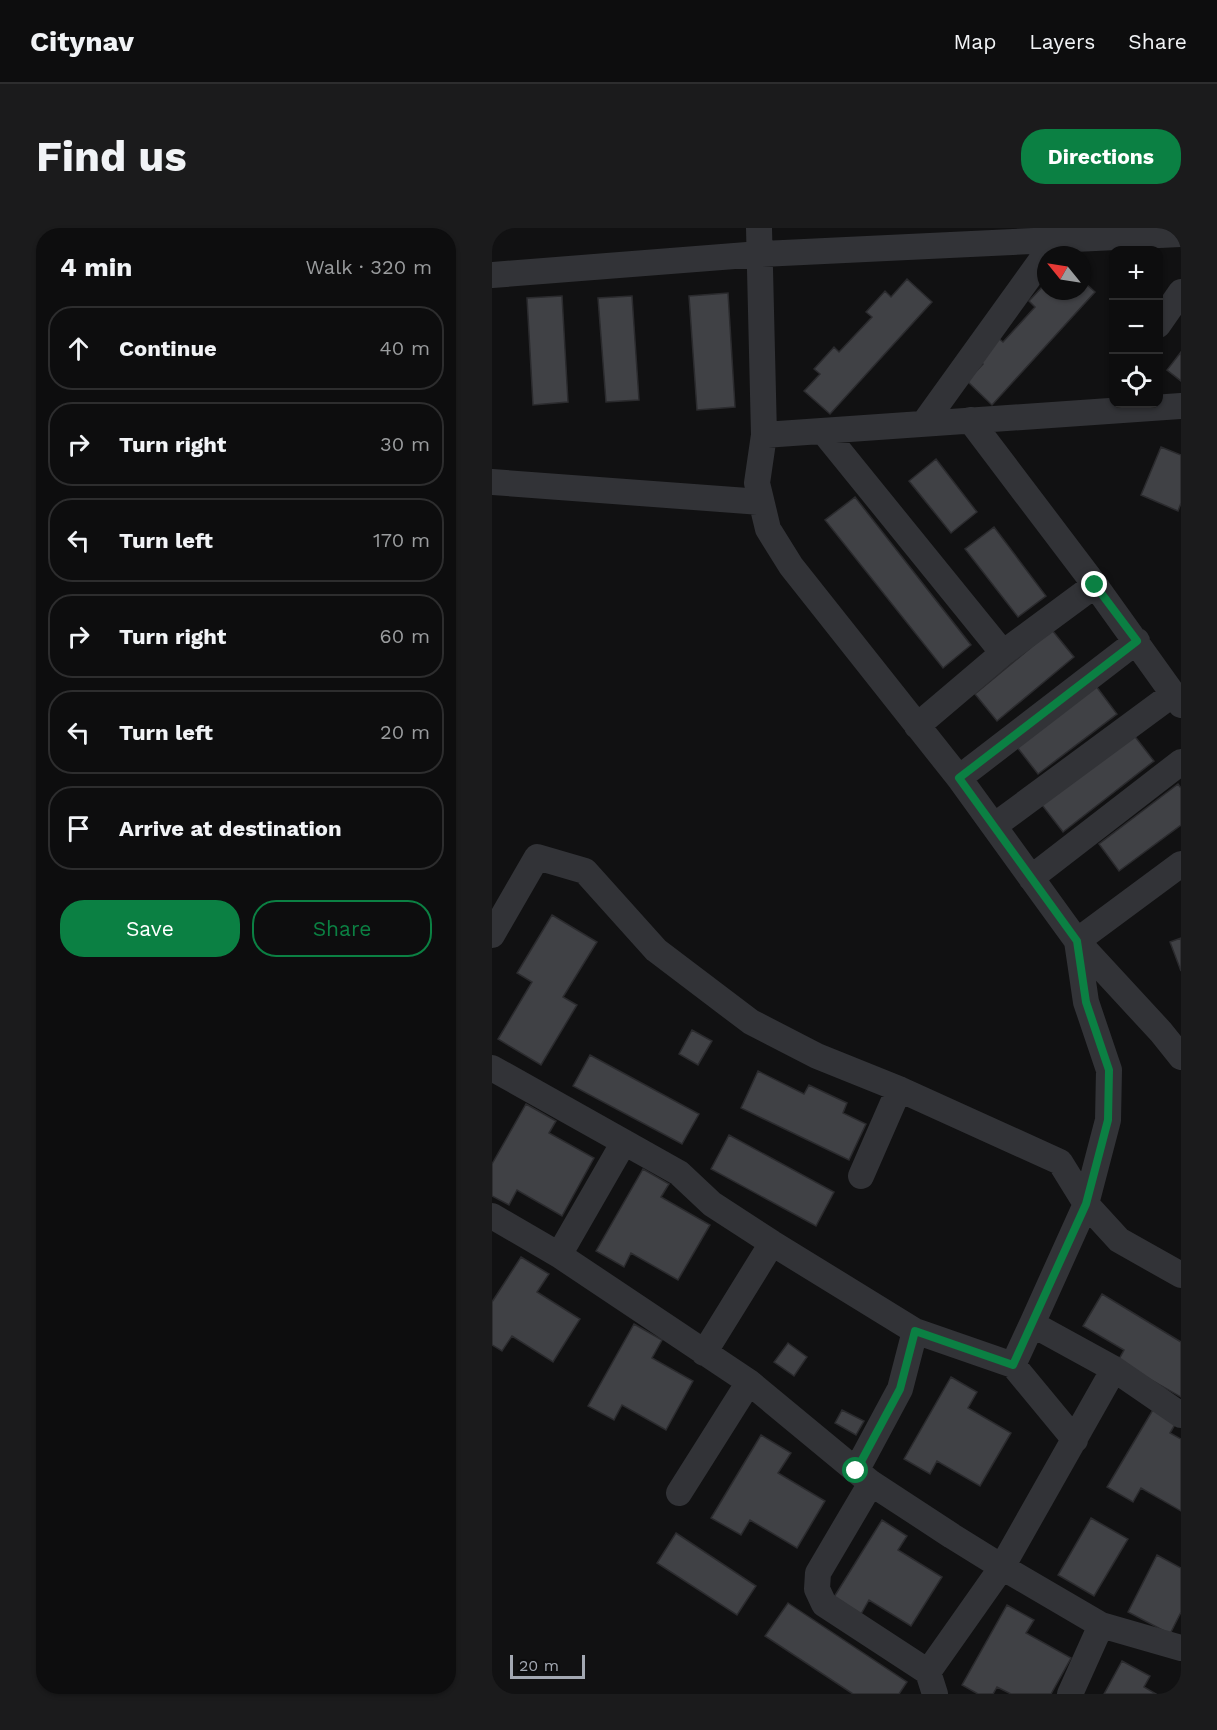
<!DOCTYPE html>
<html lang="en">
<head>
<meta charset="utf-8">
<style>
  :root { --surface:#0d0d0e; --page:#1b1b1c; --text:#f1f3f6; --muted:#9a9c9e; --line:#2d2d2e; --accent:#0b8043 }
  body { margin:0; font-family:"Work Sans",sans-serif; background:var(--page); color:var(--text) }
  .controls { position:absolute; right:18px; top:18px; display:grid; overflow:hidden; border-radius:12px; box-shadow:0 2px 4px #0004 }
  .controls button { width:54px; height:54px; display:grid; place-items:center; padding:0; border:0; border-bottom:2px solid var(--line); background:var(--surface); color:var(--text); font:30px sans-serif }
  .compass { position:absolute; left:545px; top:18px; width:54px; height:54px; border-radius:50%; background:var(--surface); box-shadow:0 2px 4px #0004; rotate:300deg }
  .scale { position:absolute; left:18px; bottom:15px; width:75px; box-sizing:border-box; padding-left:6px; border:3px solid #a3a8b2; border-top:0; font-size:16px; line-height:21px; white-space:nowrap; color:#a3a8b2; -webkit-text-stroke:4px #0c0c0d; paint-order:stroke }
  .stop { position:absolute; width:18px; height:18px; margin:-14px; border:4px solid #0b8043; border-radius:50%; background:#fff }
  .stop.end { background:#0b8043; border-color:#fff; box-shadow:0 2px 6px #0008 }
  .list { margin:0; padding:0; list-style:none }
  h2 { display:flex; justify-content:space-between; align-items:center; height:78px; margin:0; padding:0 24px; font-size:26px }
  h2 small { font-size:20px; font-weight:400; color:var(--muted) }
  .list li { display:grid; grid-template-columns:39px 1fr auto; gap:18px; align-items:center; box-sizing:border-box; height:84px; margin:0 12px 12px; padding:0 12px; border:2px solid var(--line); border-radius:24px }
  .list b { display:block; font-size:22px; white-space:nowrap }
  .list em { font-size:20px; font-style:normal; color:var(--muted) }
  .actions { display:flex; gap:12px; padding:18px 24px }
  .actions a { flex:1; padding:14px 0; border:2px solid var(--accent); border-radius:24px; text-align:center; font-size:21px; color:var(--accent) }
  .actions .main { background:var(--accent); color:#fff }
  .icon { flex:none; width:33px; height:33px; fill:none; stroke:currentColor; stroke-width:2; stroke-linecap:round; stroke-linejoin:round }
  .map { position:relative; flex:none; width:689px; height:1466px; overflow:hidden; border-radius:24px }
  header { display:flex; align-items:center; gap:36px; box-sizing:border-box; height:84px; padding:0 30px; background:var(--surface); border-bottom:2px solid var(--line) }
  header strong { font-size:28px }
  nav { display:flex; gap:33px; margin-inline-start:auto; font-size:21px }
  .intro { display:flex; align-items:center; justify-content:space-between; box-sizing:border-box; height:144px; padding:0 36px }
  h1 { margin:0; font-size:42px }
  .button { padding:15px 27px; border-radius:24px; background:var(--accent); color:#fff; font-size:21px; font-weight:700 }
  main { display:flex; gap:36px; padding:0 36px }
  aside { flex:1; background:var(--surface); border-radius:24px; box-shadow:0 2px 4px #0004 }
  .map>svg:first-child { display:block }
  .building { fill:#404145; stroke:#2b2b2e; stroke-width:1.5 }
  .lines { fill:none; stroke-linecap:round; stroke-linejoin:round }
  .minor { stroke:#323337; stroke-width:26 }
  .route { stroke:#0b8043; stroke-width:8 }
</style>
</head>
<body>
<header>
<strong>Citynav</strong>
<nav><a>Map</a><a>Layers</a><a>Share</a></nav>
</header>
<div class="intro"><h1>Find us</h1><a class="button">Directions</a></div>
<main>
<aside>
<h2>4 min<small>Walk · 320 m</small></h2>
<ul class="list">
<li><svg class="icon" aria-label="ahead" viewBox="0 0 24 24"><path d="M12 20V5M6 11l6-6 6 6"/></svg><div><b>Continue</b></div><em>40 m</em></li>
<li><svg class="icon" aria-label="right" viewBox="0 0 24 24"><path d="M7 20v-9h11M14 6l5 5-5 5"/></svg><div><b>Turn right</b></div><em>30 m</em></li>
<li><svg class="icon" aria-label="left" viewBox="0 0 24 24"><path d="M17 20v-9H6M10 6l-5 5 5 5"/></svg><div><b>Turn left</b></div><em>170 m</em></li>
<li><svg class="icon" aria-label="right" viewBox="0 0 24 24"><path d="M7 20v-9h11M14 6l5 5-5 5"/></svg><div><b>Turn right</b></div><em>60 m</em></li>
<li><svg class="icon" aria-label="left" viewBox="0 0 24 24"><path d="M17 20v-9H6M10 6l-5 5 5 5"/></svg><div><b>Turn left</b></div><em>20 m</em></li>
<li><svg class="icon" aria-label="arrive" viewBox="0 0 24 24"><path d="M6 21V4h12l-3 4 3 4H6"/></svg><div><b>Arrive at destination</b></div></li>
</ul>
<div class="actions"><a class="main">Save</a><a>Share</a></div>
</aside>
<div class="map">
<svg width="689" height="1466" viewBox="0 0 689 1466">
  <rect width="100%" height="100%" fill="#111112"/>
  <path class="building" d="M415 51 440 74 338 186 312 163 328 146 322 141 342 119 347 124 380 89 374 84 393 63 399 69Z
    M590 52 603 64 500 177 475 153 491 136 485 131 505 109 511 114 543 79 537 73 554 55V63H590Z
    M236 65 243 179 205 182 197 68Z
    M70 68 76 174 41 177 35 70Z
    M140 68 147 172 114 174 106 70Z
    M689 124V153L675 142Z
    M669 219 689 227V275L686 283 649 267Z
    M444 231 485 284 459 305 417 253Z
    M363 269 479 417 451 440 333 292Z
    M502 299 554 368 526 389 473 321Z
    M560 402 582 429 505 493 483 466Z
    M604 458 625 486 546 546 525 519Z
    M641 506 662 533 571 604 550 577Z
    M686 556 689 560V597L627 643 607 616Z
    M60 687 105 714 71 769 85 777 49 837 6 811 40 754 25 745Z
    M689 710V743L678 714Z
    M200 802 220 813 206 837 187 826Z
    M98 827 207 886 190 916 81 858Z
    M266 843 312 866 317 857 355 875 351 885 374 896 357 932 249 880Z
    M34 876 64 893 57 905 102 930 70 988 25 962 17 977 0 968V936Z
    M237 907 342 964 324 998 219 941Z
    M151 941 177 956 169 969 218 997 186 1052 139 1025 132 1039 104 1023Z
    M29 1029 57 1046 45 1064 88 1091 61 1134 20 1108 10 1123 0 1117V1074Z
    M610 1066 689 1114V1169L626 1133 632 1122 591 1098Z
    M142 1096 170 1112 160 1130 201 1153 174 1202 130 1177 122 1192 96 1178Z
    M296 1115 315 1129 302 1148 282 1134Z
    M459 1149 485 1164 476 1180 519 1205 488 1258 445 1233 438 1246 412 1231Z
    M662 1180 685 1193 678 1205 689 1211V1283L649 1260 641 1274 615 1259Z
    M350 1182 372 1193 364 1207 343 1195Z
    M269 1207 299 1225 286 1245 333 1273 305 1320 258 1292 249 1307 219 1290Z
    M599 1290 636 1311 602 1368 566 1347Z
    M390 1292 415 1308 406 1322 450 1349 419 1398 377 1372 369 1386 342 1369Z
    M184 1305 264 1358 245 1387 165 1335Z
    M665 1327 689 1340V1384L678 1406 636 1384Z
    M296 1375 415 1454 407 1466H361L273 1408Z
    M515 1377 542 1392 534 1405 579 1430 559 1466H519L505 1459 501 1466H486L470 1457Z
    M630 1433 658 1448 652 1459 664 1466H612Z"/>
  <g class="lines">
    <path class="minor" d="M267 0 272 207 265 255 276 301 299 338 467 550 585 713 669 804 689 829
      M0 47 268 26 689 6
      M666 97 689 64
      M478 192 603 357 689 477
      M432 195 571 2
      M331 203 511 425
      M272 207 689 178
      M0 254 269 274
      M425 498 511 425 603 357
      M467 550 645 413
      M502 598 681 466
      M539 650 689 534
      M0 707 45 629 93 643 164 722 259 794 325 828 407 861 568 934 594 976 627 1012 689 1047
      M0 840 187 945 220 976 280 1015 423 1103 521 1137 540 1096
      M369 948 407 861
      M0 988 67 1027 257 1154 379 1255 460 1308 510 1339 609 1397 689 1420
      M67 1027 132 914
      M212 1125 280 1015
      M521 1137 583 1212
      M622 1141 689 1187
      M364 1243 408 1161 423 1103
      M379 1255 326 1345 325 1361 332 1376 436 1444
      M187 1265 257 1154
      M443 1466 436 1444 510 1339 622 1141 540 1096 594 976 616 892 617 842 594 774 585 713 689 636
      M578 1466 609 1397"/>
  </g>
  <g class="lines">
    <path class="route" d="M364 1243 408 1161 423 1103 521 1137 594 976 616 892 617 842 594 774 585 713 467 550 645 413 603 357"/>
  </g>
</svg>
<div class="controls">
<button>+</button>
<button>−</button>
<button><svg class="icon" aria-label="locate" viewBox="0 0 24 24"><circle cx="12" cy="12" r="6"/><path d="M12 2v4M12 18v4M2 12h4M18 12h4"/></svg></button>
</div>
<svg class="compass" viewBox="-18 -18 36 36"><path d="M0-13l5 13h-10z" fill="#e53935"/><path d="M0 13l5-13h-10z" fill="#9a9c9e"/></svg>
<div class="scale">20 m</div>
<div class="stop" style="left:364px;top:1243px"></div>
<div class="stop end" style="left:603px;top:357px"></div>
</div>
</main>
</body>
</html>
